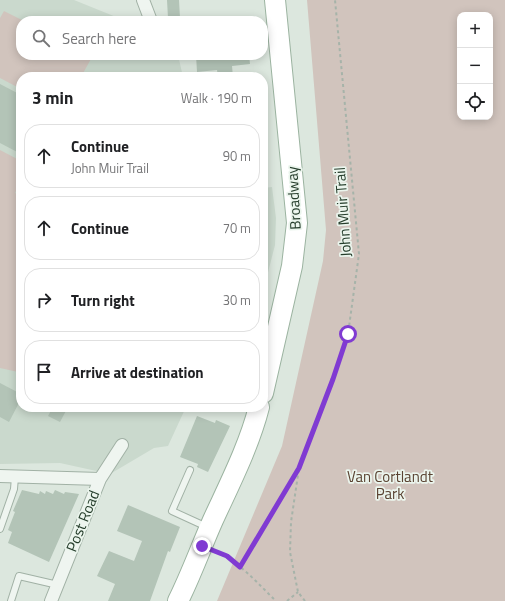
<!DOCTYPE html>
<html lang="en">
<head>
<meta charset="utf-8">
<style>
  :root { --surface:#fff; --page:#f2f2f2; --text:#202124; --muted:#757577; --line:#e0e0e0 }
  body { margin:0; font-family:"Titillium Web",sans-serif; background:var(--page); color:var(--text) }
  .controls { position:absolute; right:12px; top:12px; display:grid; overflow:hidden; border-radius:8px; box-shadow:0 2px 10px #0003 }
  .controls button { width:36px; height:36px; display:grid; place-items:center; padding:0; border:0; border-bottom:1px solid var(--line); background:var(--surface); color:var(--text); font:20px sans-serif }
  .stop { position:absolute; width:12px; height:12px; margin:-9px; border:3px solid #803bd2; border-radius:50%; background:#fff }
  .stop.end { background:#803bd2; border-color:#fff; box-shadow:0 1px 4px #0008 }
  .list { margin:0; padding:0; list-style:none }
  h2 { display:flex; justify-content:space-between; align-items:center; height:52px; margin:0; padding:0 16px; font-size:17px }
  h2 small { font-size:13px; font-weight:400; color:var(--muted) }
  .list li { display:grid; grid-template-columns:26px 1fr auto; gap:12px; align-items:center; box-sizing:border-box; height:64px; margin:0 8px 8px; padding:0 8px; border:1px solid var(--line); border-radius:16px }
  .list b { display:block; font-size:15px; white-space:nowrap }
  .list p { margin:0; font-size:13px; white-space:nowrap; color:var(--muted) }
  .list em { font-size:13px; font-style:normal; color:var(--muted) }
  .icon { flex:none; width:22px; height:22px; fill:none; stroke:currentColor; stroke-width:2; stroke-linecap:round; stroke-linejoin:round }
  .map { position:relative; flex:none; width:505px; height:601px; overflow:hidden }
  .search { position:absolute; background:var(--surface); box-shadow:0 2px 10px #0003; left:16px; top:16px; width:252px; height:44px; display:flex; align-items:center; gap:10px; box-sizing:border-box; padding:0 14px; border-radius:16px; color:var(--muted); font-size:15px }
  .panel { position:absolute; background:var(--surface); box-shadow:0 2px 10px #0003; left:16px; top:72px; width:252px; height:340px; border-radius:16px }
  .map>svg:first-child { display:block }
  .built { fill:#cad9cd }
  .green { fill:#d1c4bd; fill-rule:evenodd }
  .building { fill:#b3c4b7 }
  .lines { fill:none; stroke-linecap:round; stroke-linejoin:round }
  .service-casing { stroke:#a1b1a5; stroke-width:8 }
  .minor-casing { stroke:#a1b1a5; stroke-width:14 }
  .primary-casing { stroke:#9bb3a0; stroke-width:22 }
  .path { stroke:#a6b3a9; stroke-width:2; stroke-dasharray:3 3; stroke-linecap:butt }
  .service { stroke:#eff5f0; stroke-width:6 }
  .minor { stroke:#eff5f0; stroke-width:12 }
  .primary { stroke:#fff; stroke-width:20 }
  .route { stroke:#803bd2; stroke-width:5 }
  .labels { text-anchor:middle; stroke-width:3.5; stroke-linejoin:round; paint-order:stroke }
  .street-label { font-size:15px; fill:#253d2b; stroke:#ebf5ed }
  .park-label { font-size:15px; fill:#5a4332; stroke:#ebf5ed }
</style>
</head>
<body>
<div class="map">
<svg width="505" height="601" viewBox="0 0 505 601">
  <rect width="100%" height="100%" fill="#dce7de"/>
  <path class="built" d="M0 0H74L126 21H21V55H178L183 77H21V407H186L168 446 154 448 110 474 60 463 0 464Z
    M272 187 276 218 275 245 263 292V188Z"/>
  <path class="green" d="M307 0H505V601H217L282 446 323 261 326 230ZM460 15H490V117H460Z
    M4 11 24 21H21V55H88L92 57 81 77H21V89L0 78V18Z
    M0 150 21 161V182L15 193 21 196V370L18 372 0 368Z"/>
  <path class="building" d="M167 0H179L180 18H168Z
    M196 55H249L250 64 232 66 233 77H218L217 70 197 72Z
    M0 84 21 95V154L0 143Z
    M0 383 21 394V399L9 422 0 417Z
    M53 407H68L60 422 48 416Z
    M197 416 215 423 216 420 230 426 208 472 197 467 198 464 180 457Z
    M22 490 39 494 40 491 45 494 46 491 53 494 55 490 64 494 65 492 79 494 49 562 8 543 12 532 8 530 15 512 13 511Z
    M128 505 180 527 170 552 168 551 150 601H108L115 584 97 576 109 551 134 561 142 541 117 531Z"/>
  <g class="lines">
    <defs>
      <path id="service" d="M190 470 172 511 207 527
        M0 529 14 489 15 477
        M11 601 19 576 58 585"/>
      <path id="minor" d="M143 0 151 21
        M0 476 100 479
        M51 601 100 479 122 445"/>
      <path id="primary" d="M263 393 292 266 297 223 275 0
        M178 601C191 575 201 547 213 520 230 483 249 446 259 407"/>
    </defs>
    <use href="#service" class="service-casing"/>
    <use href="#minor" class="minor-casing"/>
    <use href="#primary" class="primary-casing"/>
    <path class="path" d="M216 552C240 562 258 584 276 601
      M240 567 298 469
      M287 601 298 592
      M305 601 298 592 290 552 291 522 299 468 333 379 348 334 359 254 335 0"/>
    <use href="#service" class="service"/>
    <use href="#minor" class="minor"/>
    <use href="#primary" class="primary"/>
  </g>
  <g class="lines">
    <path class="route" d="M202 546 227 556 240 567 299 468 333 379 348 334"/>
  </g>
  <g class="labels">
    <g class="street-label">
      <text transform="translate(294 198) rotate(-93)" y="5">Broadway</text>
      <text transform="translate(343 212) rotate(-94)" y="5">John Muir Trail</text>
      <text transform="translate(83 521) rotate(-68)" y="5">Post Road</text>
    </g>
    <g class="park-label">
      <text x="390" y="482">Van Cortlandt<tspan x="390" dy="17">Park</tspan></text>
    </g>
  </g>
</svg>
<div class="controls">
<button>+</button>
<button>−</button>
<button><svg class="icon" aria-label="locate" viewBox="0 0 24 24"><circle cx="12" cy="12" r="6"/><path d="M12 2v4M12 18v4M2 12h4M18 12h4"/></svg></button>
</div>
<div class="stop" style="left:348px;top:334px"></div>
<div class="stop end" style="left:202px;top:546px"></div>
<div class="search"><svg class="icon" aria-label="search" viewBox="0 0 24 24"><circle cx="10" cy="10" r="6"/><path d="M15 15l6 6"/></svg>Search here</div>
<section class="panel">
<h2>3 min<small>Walk · 190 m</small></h2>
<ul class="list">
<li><svg class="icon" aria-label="ahead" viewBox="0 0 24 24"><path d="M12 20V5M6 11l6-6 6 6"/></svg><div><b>Continue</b><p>John Muir Trail</p></div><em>90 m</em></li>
<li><svg class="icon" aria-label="ahead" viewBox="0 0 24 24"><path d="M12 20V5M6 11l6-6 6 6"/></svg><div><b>Continue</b></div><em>70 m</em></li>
<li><svg class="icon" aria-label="right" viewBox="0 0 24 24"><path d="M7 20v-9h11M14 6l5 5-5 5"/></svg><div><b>Turn right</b></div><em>30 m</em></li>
<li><svg class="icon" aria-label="arrive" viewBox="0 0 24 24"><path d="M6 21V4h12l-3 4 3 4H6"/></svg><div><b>Arrive at destination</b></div></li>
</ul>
</section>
</div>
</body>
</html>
